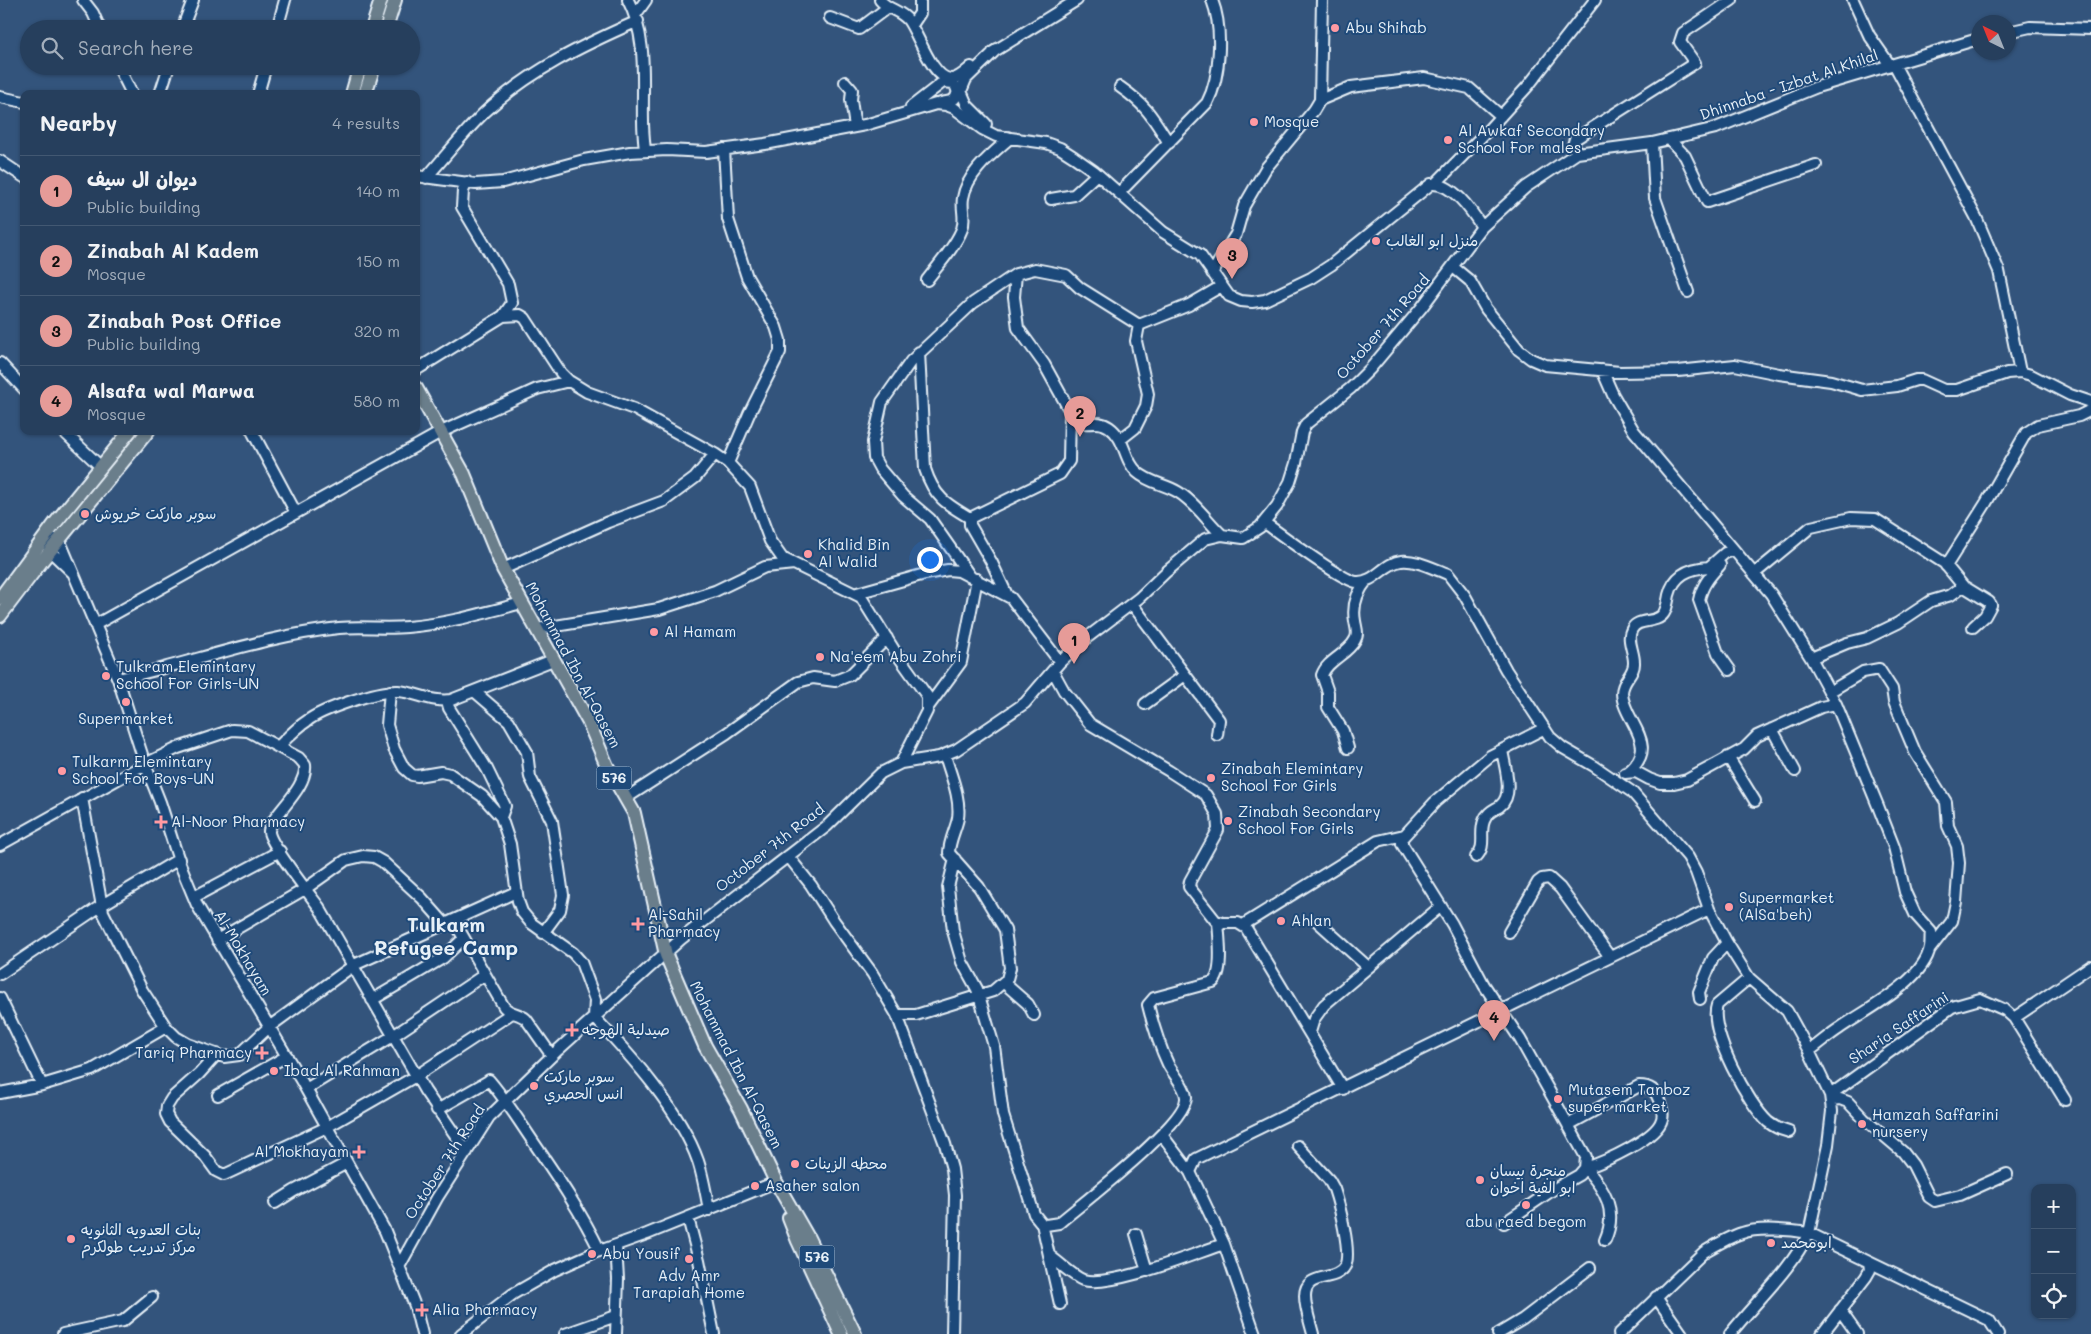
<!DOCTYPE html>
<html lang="en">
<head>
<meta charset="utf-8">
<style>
  :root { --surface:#263f5d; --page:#2e4663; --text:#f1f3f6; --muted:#a4afbc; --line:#425872; --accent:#e69b98 }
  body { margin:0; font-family:Mali,"Playpen Sans Arabic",sans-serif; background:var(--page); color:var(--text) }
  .controls { position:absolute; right:15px; bottom:15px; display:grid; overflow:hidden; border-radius:10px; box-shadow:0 1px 4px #0004 }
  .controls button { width:45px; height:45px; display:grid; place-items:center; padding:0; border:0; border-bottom:1px solid var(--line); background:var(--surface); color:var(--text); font:25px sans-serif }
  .compass { position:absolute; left:1971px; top:15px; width:45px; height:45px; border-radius:50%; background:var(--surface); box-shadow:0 1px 4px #0004; rotate:317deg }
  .you { position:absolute; left:929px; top:559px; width:18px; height:18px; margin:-12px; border:4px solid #fff; border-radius:50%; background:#1a73e8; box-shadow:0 0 0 8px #1a73e833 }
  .badge { display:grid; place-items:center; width:32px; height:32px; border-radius:50%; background:var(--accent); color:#111; font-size:16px; font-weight:700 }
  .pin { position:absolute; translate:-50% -41px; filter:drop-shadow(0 1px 2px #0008) }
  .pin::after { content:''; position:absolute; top:26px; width:18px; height:15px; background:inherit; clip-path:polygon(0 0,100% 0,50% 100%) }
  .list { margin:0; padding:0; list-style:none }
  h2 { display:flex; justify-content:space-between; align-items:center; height:65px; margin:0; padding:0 20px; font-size:21px }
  h2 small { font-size:16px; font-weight:400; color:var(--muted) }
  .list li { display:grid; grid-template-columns:32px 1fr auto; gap:15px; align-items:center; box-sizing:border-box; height:70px; padding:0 20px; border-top:1px solid var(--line) }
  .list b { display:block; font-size:19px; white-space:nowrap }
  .list p { margin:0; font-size:16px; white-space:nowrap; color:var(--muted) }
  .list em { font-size:16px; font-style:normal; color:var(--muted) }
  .icon { flex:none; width:28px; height:28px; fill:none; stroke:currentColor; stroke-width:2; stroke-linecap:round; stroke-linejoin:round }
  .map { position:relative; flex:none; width:2091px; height:1334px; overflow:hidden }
  .search { position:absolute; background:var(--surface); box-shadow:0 1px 4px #0004; left:20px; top:20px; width:400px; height:55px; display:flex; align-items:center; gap:12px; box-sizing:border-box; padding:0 18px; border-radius:28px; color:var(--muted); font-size:19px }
  .panel { position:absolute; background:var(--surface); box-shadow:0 1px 4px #0004; left:20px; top:90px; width:400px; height:345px; border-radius:10px }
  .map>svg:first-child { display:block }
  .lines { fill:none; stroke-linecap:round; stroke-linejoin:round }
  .minor-casing { stroke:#e8f1f8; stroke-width:14 }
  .major-casing { stroke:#e8f1f8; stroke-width:16 }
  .minor { stroke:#1f4a7a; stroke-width:10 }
  .major { stroke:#6b7e8b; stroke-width:12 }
  .poi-dot { fill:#ff9aa2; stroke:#1f4a7a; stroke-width:2 }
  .labels { text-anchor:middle; stroke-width:4; stroke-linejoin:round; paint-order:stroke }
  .shield { fill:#1f4a7a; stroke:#acbfd2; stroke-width:1 }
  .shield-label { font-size:14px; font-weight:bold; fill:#e8f1f8 }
  .poi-label { font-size:15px; fill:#e8f1f8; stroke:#1f4a7a; text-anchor:start }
  .street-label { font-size:15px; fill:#e8f1f8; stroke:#1f4a7a }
  .district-label { font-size:20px; font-weight:bold; fill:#e8f1f8; stroke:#1f4a7a }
</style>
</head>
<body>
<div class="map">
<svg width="2091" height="1334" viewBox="0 0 2091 1334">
  <rect width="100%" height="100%" fill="#33547c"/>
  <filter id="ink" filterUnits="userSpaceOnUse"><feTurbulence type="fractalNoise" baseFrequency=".02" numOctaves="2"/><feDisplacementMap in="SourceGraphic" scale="10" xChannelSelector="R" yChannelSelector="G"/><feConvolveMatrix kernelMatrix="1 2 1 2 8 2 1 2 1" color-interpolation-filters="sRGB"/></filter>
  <g filter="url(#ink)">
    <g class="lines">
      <defs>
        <path id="minor" d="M83 0 93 13 100 29
          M628 0C648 39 642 79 643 121 643 131 644 141 645 151
          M880 0C888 10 900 10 908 20 918 33 932 79 951 79 958 79 965 72 971 67
          M1853 0 1869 35 1890 65
          M636 14 646 0
          M830 18 859 29 887 8
          M912 25 920 13V0
          M182 29 193 0
          M277 29 285 0
          M2008 32 2030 27 2091 29
          M993 52 1077 0
          M1894 64 1976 217 1999 271 2020 372
          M118 66 132 94
          M845 82 852 90 851 100 855 127
          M1120 87C1146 105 1152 116 1169 143
          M160 94 169 66
          M258 94 266 66
          M0 97 24 102
          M1320 100 1351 87 1424 78 1469 88 1501 116
          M911 107 943 82 953 83C959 89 959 96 952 101L941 103
          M986 124 967 105 961 91 966 79 997 49
          M1669 139 1685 156 1707 202 1816 165
          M1652 143 1655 198 1688 292
          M724 149 728 219 747 277 776 327 780 340V352L749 414 728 463
          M1577 153 1573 145 1575 139 1695 63 1680 42 1683 33 1732 0
          M0 161 24 177
          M416 176 476 184 503 182 584 160 630 152 667 150 706 152 765 144 865 125 936 104 946 105 954 108 982 129 996 136 1046 143 1060 148 1074 157 1094 171 1163 232 1200 255 1229 296 1241 301 1252 302 1265 300 1311 278 1331 265 1431 184C1452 182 1471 210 1482 227
          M426 178C446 156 464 132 485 112 529 71 583 45 638 21
          M1435 184 1489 129 1528 86 1595 0
          M1119 193 1207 103C1221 76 1223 28 1212 0
          M1051 199 1074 195 1097 174
          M1453 267 1470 281 1486 309 1519 350 1531 359 1545 365 1620 372 1678 371 1735 365 1779 374 1831 381 1862 390 1897 386 1916 380H1922L1944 390H1957L2007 373 2020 372 2031 375 2070 395 2091 402
          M1212 273 1236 234 1244 206 1266 168 1314 110 1320 100 1322 0
          M927 280C939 264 955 247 962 229 966 218 961 209 963 198 967 173 992 154 1010 138L1007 137
          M1220 287 1189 305 1139 325 1080 288 1066 275 1035 269 1016 274 1014 297 1018 328 1044 364 1076 422C1087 426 1098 419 1109 427 1126 439 1123 459 1137 472 1149 483 1165 484 1178 492 1195 502 1208 522 1222 535
          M503 316 520 315 525 318 561 373 569 381 587 392 634 409 715 454 728 463 750 487 770 541 782 558 794 564
          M919 352 925 469C934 497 946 504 970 518
          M0 363 24 389
          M416 370 503 316 512 303 508 284 462 207 463 191 467 182
          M1602 370 1613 395 1634 431 1771 594 1811 658 1836 704 1878 806 1894 847 1905 892 1915 914 1931 932C1930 937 1931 942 1930 947 1924 981 1866 1010 1840 1028 1829 1035 1819 1044 1809 1051
          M63 431 101 467
          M252 431 296 513
          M1121 439 1135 428 1146 406 1148 394 1136 341 1139 325
          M1265 523C1279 533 1344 582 1357 582 1375 583 1384 563 1401 561 1415 559 1434 569 1448 574L1465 596 1506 670 1550 737 1563 748 1594 766 1632 792 1688 857 1696 872 1709 909 1727 943 1749 978 1787 1011 1809 1051 1830 1095 1832 1111 1828 1145 1809 1233C1792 1230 1758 1227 1742 1233 1729 1237 1716 1245 1704 1252L1619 1334
          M1720 565C1710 576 1702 585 1699 600L1718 653 1730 670
          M1946 566 1986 503 2026 433 2038 425 2079 416 2091 410
          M503 569 608 522 664 501 695 478 715 454
          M72 572 50 551 44 539H59L118 679 145 764 160 802 180 864 197 905 302 1082 385 1231 415 1306 422 1334
          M1754 574 1811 527 1851 518 1875 519 1944 563 1963 586 1989 602 1991 605 1985 616 1973 627
          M970 576 930 519 903 496 880 469 874 458 873 442 882 402 911 361 973 303 1016 274
          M857 593 925 574 948 570 959 571 1011 598 1060 662
          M1007 595 992 563 970 525V518L1060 474 1069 461 1070 412
          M1132 604 1219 720 1217 735
          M95 625 441 432 537 389 569 381
          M537 629 659 609 715 591 765 567 794 564 861 597 894 650 927 696V711L901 763
          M1811 658 1847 643 1867 638 1898 623 1931 601 1951 595 1963 586
          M1053 671 1064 691 1090 724 1169 771 1206 795 1217 814 1218 830 1190 881 1189 887 1215 920 1222 923H1238L1246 928 1343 1089
          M118 679C192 663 263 636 339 628 362 626 385 629 407 627 447 624 484 613 522 603
          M390 691 387 725 394 749 404 768 412 775 417 776 441 772 450 774 482 796 501 817 510 844 518 901 522 912 531 923 573 953 581 962 595 1000 594 1017C631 1056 680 1110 698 1161 703 1176 706 1194 709 1210
          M474 691 509 721 527 752 530 777 552 821 563 895 560 910 543 933
          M1829 692 1863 672 1879 669 1892 689 1894 702 1915 752 1946 802 1948 826 1957 846 1959 863 1956 902 1952 921 1930 949
          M447 701 449 708 487 769 505 806 501 817
          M1145 704 1185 675
          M928 707 961 662 977 579
          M1772 729 1795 771
          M278 747C287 738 296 728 307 721 322 709 379 690 398 691 416 692 432 703 451 700L553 660
          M1348 748 1343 731 1328 707V692L1322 675C1327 660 1348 654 1355 640 1359 634 1356 628 1355 621 1352 605 1357 592 1367 580
          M1728 757 1755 801
          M1628 772C1662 745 1623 721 1622 693 1622 680 1635 674 1634 662 1634 651 1626 639 1632 629 1638 617 1656 625 1664 613 1667 608 1668 600 1669 595 1674 575 1689 568 1709 567L1725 553 1734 550
          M1625 773 1636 772 1649 779 1660 783H1674L1687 780 1744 749 1757 736 1821 707 1836 704
          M82 798 103 912 142 990 166 1027 176 1037 188 1044 224 1057 239 1055 269 1027 354 965 516 892
          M626 798 727 733 798 682 813 678 835 681 850 675 887 638
          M0 845 145 764 178 748 232 730 248 731 299 758 305 765C308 789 268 818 269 832 270 844 310 895 319 907L425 1091 467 1152
          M788 856 811 885 834 921 872 973 897 1015 945 1144 952 1169 955 1195 952 1334
          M1476 857C1487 846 1479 834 1484 821 1487 812 1494 810 1500 806 1515 795 1504 765 1502 750
          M955 859 948 887 953 931 962 962 977 989 994 1046 1003 1115 1034 1214 1042 1224 1046 1225 1059 1223C1081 1204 1188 1123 1186 1097 1185 1086 1173 1074 1168 1064 1159 1045 1153 1025 1148 1005L1154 998 1213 982C1224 973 1219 937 1218 922
          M194 897 280 851
          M454 921 504 1007C510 1014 519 1013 526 1019L552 1056
          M1318 922 1368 967
          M1243 925 1378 841 1404 835
          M1509 932 1538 882 1542 879 1549 878 1560 888 1610 957
          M217 940 305 889 346 860 363 856 374 857 383 862 422 898 445 924
          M0 974 102 905 179 859
          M1749 978 1717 1005C1708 1031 1749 1105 1768 1122 1774 1127 1781 1130 1789 1132
          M1004 983 1028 1004 1034 1015
          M0 998 42 1085
          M1700 999 1699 992 1713 958 1727 943
          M372 1000 443 958 463 939
          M897 1015H916L993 991 1007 979 1010 968 1005 930 979 887 949 853C949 841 956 829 958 818 961 797 950 774 945 755
          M2014 1018 2091 966
          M1310 1032 1314 1019 1324 1005 1441 906
          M217 1054 199 1074 172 1098 167 1106 166 1114 170 1122 205 1156 216 1171 224 1175 327 1127 416 1076 512 1013
          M489 1080C506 1100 519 1121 534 1143 558 1178 581 1212 600 1251
          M306 1089 393 1036 484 975
          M0 1093 42 1085 92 1070 166 1027
          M218 1095 287 1056
          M1830 1095 1952 1007 1980 999 2005 1010 2014 1018 2065 1100
          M1831 1100 1840 1099 1848 1102 1864 1119 1903 1152 1913 1165 1929 1197 1935 1201 1960 1195 2007 1174
          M437 1110 488 1081
          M1568 1125 1639 1086C1649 1086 1656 1090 1659 1100 1661 1106 1664 1113 1662 1119 1657 1139 1604 1162 1585 1168
          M1162 1135 1190 1172
          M1298 1146 1329 1180 1334 1189C1339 1204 1352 1253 1345 1266 1336 1283 1305 1271 1305 1296 1305 1308 1310 1322 1313 1334
          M1585 1168C1605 1189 1618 1211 1605 1240
          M275 1203 294 1191 347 1163
          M688 1218 699 1260 714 1334
          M1504 1223 1554 1189 1579 1175 1585 1168 1586 1157 1520 1039 1484 985 1452 924 1402 844V838L1435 802 1490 756 1543 729
          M1042 1224 1060 1304
          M1136 1234 1147 1271
          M616 1246 618 1279 616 1334
          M1049 1255C1057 1261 1074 1277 1083 1280 1112 1288 1193 1254 1224 1244
          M1869 1262 1989 1320 1998 1334
          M400 1265 437 1198 489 1117 558 1050 681 939 827 826 881 773 901 763 939 757 956 750 1025 703 1060 662 1080 643 1139 598 1166 572 1205 539 1222 535 1243 538 1260 527 1277 506 1290 482 1296 463 1302 432 1306 424 1351 388 1370 369 1422 307 1482 227 1526 187 1577 153 1652 143 1716 128 1817 87 1978 39
          M1656 1297 1682 1334
          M1840 1310 1857 1334
          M63 1334 123 1321 152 1297
          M461 1334 513 1294 555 1270 591 1254 647 1234 776 1182
          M565 1334 616 1316
          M1255 1334 1224 1244 1190 1172 1196 1159 1709 909
          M1498 1334 1523 1319 1590 1268
          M1730 1334C1757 1300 1789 1272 1809 1233L1869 1262 1870 1270 1866 1277 1822 1334"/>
        <path id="major" d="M372 29 381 0
          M386 29 395 0
          M352 94 360 66
          M365 94 374 66
          M416 388 464 474 503 569 588 721 607 766 634 813 666 955 705 1046 741 1109 776 1182 807 1236 855 1334
          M0 598 56 522 130 431
          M0 616 41 562 148 431
          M789 1218 798 1241 841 1334"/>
      </defs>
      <use href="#minor" class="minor-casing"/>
      <use href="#major" class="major-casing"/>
      <use href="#minor" class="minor"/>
      <use href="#major" class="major"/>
    </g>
  </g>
  <g class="poi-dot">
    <circle cx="1335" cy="28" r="5"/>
    <circle cx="1254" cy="122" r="5"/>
    <circle cx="1448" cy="140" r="5"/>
    <circle cx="1376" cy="241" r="5"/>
    <circle cx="85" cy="514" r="5"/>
    <circle cx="808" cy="554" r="5"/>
    <circle cx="654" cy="632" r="5"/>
    <circle cx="820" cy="657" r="5"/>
    <circle cx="106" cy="676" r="5"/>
    <circle cx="126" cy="702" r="5"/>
    <circle cx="62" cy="771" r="5"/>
    <circle cx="1211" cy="778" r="5"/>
    <circle cx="1228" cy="821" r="5"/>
    <path d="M158.5 814.5h5v5h5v5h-5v5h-5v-5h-5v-5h5z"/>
    <circle cx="1729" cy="907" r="5"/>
    <circle cx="1281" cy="921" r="5"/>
    <path d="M635.5 916.5h5v5h5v5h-5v5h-5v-5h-5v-5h5z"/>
    <path d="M569.5 1022.5h5v5h5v5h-5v5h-5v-5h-5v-5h5z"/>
    <path d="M259.5 1045.5h5v5h5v5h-5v5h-5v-5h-5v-5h5z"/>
    <circle cx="274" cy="1071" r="5"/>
    <circle cx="534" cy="1086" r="5"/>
    <circle cx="1558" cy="1099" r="5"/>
    <circle cx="1862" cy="1124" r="5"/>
    <path d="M356.5 1144.5h5v5h5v5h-5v5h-5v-5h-5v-5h5z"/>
    <circle cx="795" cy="1164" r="5"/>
    <circle cx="1480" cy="1180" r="5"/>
    <circle cx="755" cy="1186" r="5"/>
    <circle cx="1526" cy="1205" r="5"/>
    <circle cx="71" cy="1239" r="5"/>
    <circle cx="1771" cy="1243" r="5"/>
    <circle cx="592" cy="1254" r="5"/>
    <circle cx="689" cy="1259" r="5"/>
    <path d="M419.5 1302.5h5v5h5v5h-5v5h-5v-5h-5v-5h5z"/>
  </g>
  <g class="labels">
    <g class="shield">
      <rect x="596.5" y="766.5" width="35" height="23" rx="4"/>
      <rect x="799.5" y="1245.5" width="35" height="23" rx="4"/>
    </g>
    <g class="shield-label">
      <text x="614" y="783">576</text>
      <text x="817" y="1262">576</text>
    </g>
    <g class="poi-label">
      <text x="1345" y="33">Abu Shihab</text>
      <text x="1264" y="127">Mosque</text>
      <text x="1458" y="136">Al Awkaf Secondary<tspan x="1458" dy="17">School For males</tspan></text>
      <text x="1386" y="246">منزل ابو الغالب</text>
      <text x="95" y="519">سوبر ماركت خريوش</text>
      <text x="818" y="550">Khalid Bin<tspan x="818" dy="17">Al Walid</tspan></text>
      <text x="664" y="637">Al Hamam</text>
      <text x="830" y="662">Na'eem Abu Zohri</text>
      <text x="116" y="672">Tulkram Elemintary<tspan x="116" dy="17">School For Girls-UN</tspan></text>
      <text x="126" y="724" text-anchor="middle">Supermarket</text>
      <text x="72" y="767">Tulkarm Elemintary<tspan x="72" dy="17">School For Boys-UN</tspan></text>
      <text x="1221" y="774">Zinabah Elemintary<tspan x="1221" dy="17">School For Girls</tspan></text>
      <text x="1238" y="817">Zinabah Secondary<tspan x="1238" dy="17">School For Girls</tspan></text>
      <text x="171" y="827">Al-Noor Pharmacy</text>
      <text x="1739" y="903">Supermarket<tspan x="1739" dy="17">(AlSa'beh)</tspan></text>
      <text x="648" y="920">Al-Sahil<tspan x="648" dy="17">Pharmacy</tspan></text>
      <text x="1291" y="926">Ahlan</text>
      <text x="582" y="1035">صيدلية الهوجه</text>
      <text x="252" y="1058" text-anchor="end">Tariq Pharmacy</text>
      <text x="284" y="1076">Ibad Al Rahman</text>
      <text x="544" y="1082">سوبر ماركت<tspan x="544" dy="17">انس الحصري</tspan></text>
      <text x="1568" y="1095">Mutasem Tanboz<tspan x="1568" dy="17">super market</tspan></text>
      <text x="1872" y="1120">Hamzah Saffarini<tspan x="1872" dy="17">nursery</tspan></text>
      <text x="349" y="1157" text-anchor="end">Al Mokhayam</text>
      <text x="805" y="1169">محطه الزينات</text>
      <text x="1490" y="1176">منجرة بيسان<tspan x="1490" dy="17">ابو الفية اخوان</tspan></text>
      <text x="765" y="1191">Asaher salon</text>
      <text x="1526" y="1227" text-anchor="middle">abu raed begom</text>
      <text x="81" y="1235">بنات العدويه الثانويه<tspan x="81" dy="17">مركز تدريب طولكرم</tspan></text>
      <text x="1781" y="1248">ابومحمد</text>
      <text x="602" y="1259">Abu Yousif</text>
      <text x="689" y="1281" text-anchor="middle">Adv Amr<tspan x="689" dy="17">Tarapiah Home</tspan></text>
      <text x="432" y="1315">Alia Pharmacy</text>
    </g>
    <g class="street-label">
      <text transform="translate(1789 85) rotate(-19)" y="5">Dhinnaba - Izbat Al Khilal</text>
      <text transform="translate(1383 327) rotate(-49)" y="5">October 7th Road</text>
      <text transform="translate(573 665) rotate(62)" y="5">Mohammad Ibn Al-Qasem</text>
      <text transform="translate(770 848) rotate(-38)" y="5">October 7th Road</text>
      <text transform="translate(243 953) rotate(59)" y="5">Al-Mokhayam</text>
      <text transform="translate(1899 1028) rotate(-34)" y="5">Sharia Saffarini</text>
      <text transform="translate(736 1065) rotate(63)" y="5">Mohammad Ibn Al-Qasem</text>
      <text transform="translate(445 1162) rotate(-57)" y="5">October 7th Road</text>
    </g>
    <g class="district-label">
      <text x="446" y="932">Tulkarm<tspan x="446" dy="23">Refugee Camp</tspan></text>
    </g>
  </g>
</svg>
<div class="controls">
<button>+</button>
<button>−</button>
<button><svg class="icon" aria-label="locate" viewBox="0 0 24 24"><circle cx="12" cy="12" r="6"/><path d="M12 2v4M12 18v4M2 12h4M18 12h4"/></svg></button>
</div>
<svg class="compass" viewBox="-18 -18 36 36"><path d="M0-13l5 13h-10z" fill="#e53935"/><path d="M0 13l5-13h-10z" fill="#a4afbc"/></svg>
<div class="you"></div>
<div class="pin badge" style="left:1074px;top:664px">1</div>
<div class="pin badge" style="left:1080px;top:437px">2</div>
<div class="pin badge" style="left:1232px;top:279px">3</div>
<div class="pin badge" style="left:1494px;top:1041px">4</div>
<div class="search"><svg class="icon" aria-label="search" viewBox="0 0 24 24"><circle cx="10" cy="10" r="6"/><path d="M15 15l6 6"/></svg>Search here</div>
<section class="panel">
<h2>Nearby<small>4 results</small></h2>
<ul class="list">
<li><span class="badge">1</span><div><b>ديوان ال سيف</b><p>Public building</p></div><em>140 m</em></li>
<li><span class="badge">2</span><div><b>Zinabah Al Kadem</b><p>Mosque</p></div><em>150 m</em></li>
<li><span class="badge">3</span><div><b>Zinabah Post Office</b><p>Public building</p></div><em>320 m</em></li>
<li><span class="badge">4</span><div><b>Alsafa wal Marwa</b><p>Mosque</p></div><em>580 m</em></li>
</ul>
</section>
</div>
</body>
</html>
